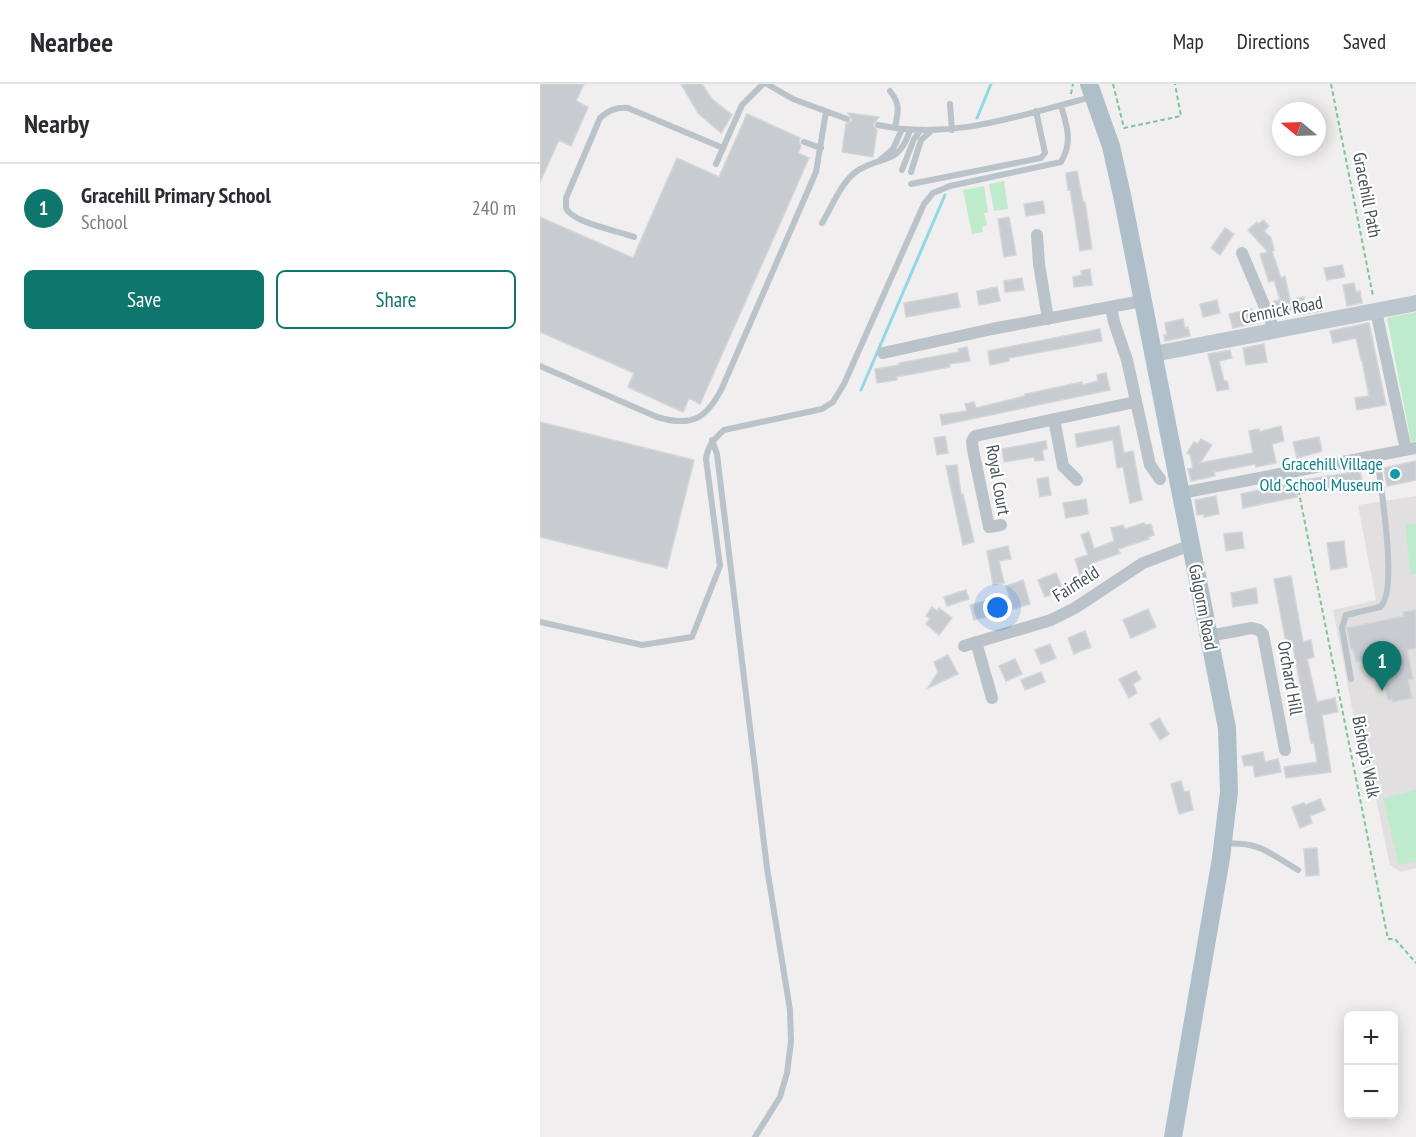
<!DOCTYPE html>
<html lang="en">
<head>
<meta charset="utf-8">
<style>
  :root { --surface:#fff; --page:#f7f7f7; --text:#2b2b33; --muted:#7c7c81; --line:#e1e1e2; --accent:#0f766e }
  body { margin:0; font-family:"PT Sans Narrow",sans-serif; background:var(--page); color:var(--text) }
  .controls { position:absolute; right:18px; bottom:18px; display:grid; overflow:hidden; border-radius:9px; box-shadow:0 3px 15px #0003 }
  .controls button { width:54px; height:54px; display:grid; place-items:center; padding:0; border:0; border-bottom:2px solid var(--line); background:var(--surface); color:var(--text); font:30px sans-serif }
  .compass { position:absolute; left:732px; top:18px; width:54px; height:54px; border-radius:50%; background:var(--surface); box-shadow:0 3px 15px #0003; rotate:289deg }
  .you { position:absolute; left:458px; top:524px; width:21px; height:21px; margin:-15px; border:4px solid #fff; border-radius:50%; background:#1a73e8; box-shadow:0 0 0 9px #1a73e833 }
  .badge { display:grid; place-items:center; width:39px; height:39px; border-radius:50%; background:var(--accent); color:#fff; font-size:20px; font-weight:700 }
  .pin { position:absolute; translate:-50% -50px; filter:drop-shadow(0 2px 3px #0008) }
  .pin::after { content:''; position:absolute; top:32px; width:21px; height:18px; background:inherit; clip-path:polygon(0 0,100% 0,50% 100%) }
  .list { margin:0; padding:0; list-style:none }
  h2 { display:flex; justify-content:space-between; align-items:center; height:78px; margin:0; padding:0 24px; font-size:26px }
  h2 small { font-size:20px; font-weight:400; color:var(--muted) }
  .list li { display:grid; grid-template-columns:39px 1fr auto; gap:18px; align-items:center; box-sizing:border-box; height:90px; padding:0 24px; border-top:2px solid var(--line) }
  .list b { display:block; font-size:22px; white-space:nowrap }
  .list p { margin:0; font-size:20px; white-space:nowrap; color:var(--muted) }
  .list em { font-size:20px; font-style:normal; color:var(--muted) }
  .actions { display:flex; gap:12px; padding:18px 24px }
  .actions a { flex:1; padding:14px 0; border:2px solid var(--accent); border-radius:9px; text-align:center; font-size:21px; color:var(--accent) }
  .actions .main { background:var(--accent); color:#fff }
  .map { position:relative; flex:none; width:876px; height:1053px; overflow:hidden }
  header { display:flex; align-items:center; gap:36px; box-sizing:border-box; height:84px; padding:0 30px; background:var(--surface); border-bottom:2px solid var(--line) }
  header strong { font-size:28px }
  nav { display:flex; gap:33px; margin-inline-start:auto; font-size:21px }
  main { display:flex }
  aside { flex:1; background:var(--surface) }
  .map>svg:first-child { display:block }
  .education { fill:#e1dfdf }
  .green { fill:#bfebcd }
  .lines { fill:none; stroke-linecap:round; stroke-linejoin:round }
  .stream { stroke:#90d9e4; stroke-width:3 }
  .building { fill:#c8cbd0; stroke:#d2d5d9; stroke-width:1.5 }
  .path { stroke:#7ac69b; stroke-width:2; stroke-dasharray:4.5 3; stroke-linecap:butt }
  .lane { stroke:#bac3c9; stroke-width:6 }
  .street { stroke:#bac3c9; stroke-width:12 }
  .secondary { stroke:#bbc6ce; stroke-width:16 }
  .primary { stroke:#afbfca; stroke-width:18 }
  .culture-dot { fill:#0f9aa8; stroke:#fff; stroke-width:2 }
  .labels { text-anchor:middle; stroke-width:4.5; stroke-linejoin:round; paint-order:stroke }
  .street-label { font-size:18px; fill:#475259; stroke:#fff }
  .culture-label { font-size:18px; fill:#0d838f; stroke:#fff; text-anchor:end }
</style>
</head>
<body>
<header>
<strong>Nearbee</strong>
<nav><a>Map</a><a>Directions</a><a>Saved</a></nav>
</header>
<main>
<aside>
<h2>Nearby<small></small></h2>
<ul class="list">
<li><span class="badge">1</span><div><b>Gracehill Primary School</b><p>School</p></div><em>240 m</em></li>
</ul>
<div class="actions"><a class="main">Save</a><a>Share</a></div>
</aside>
<div class="map">
<svg width="876" height="1053" viewBox="0 0 876 1053">
  <rect width="100%" height="100%" fill="#f0eeee"/>
  <path class="education" d="M876 412V784L861 788 850 781 834 705 828 706 793 526 836 516 818 421Z"/>
  <path class="green" d="M464 97 468 125 454 127 449 100Z
    M444 102 448 128 444 129 447 141 442 143 443 148 432 150 423 106Z
    M876 228V357L871 358 847 234Z
    M876 440V490L871 491 865 441Z
    M876 706V777L859 781 843 714Z"/>
  <g class="lines">
    <path class="stream" d="M437 34 451 0
      M321 306 405 111"/>
  </g>
  <path class="building" d="M0 0H44L36 17 48 23 31 62 19 56 0 98Z
    M141 0H162L172 15 192 31 181 49 158 29Z
    M308 29 339 33 333 41 337 46 333 73 302 68 306 40 312 36Z
    M207 30 260 54 259 58 261 62 258 69 269 74 160 320 149 314 143 328 88 303 94 289 0 248V133L93 174 137 74 179 93Z
    M537 87 543 118H545L552 165 540 167 530 105 528 106 526 89Z
    M503 117 505 129 486 132 484 120Z
    M469 133 476 171 464 173 458 135Z
    M723 136 729 142 724 147 731 154 734 166 732 167 741 194 745 192 750 216 764 213 765 220 780 217 782 227 758 231 757 225 737 229 734 217 740 216 734 196 729 198 720 170 728 168 708 146 717 138 719 140Z
    M685 144 694 150 680 171 671 164Z
    M802 181 805 193 787 196 784 184Z
    M550 185 552 201 534 203 533 193 542 191 541 187Z
    M482 194 484 206 465 208 464 197Z
    M814 199 816 208 820 207 822 219 807 222 803 201Z
    M457 203 460 217 439 221 437 207Z
    M417 209 420 223 366 233 364 219Z
    M677 216 680 229 663 233 660 220Z
    M712 225 713 229 718 228 721 238 693 244 689 230Z
    M643 235 645 244 648 243 650 252 625 257 624 251H627L625 239Z
    M829 239 846 321 817 326 815 314 829 312 822 276H821L816 254 793 259 790 247Z
    M560 245 562 257 469 274V277L450 281 448 267Z
    M724 260 727 278 706 281 703 264Z
    M427 263 430 277 409 280 410 283 356 293 357 296 337 299 335 285 359 281V279L419 268 418 265Z
    M690 266 692 274 679 277 684 297H687L689 305 677 307 668 270Z
    M566 289 570 306 402 341 400 331 427 327 425 320 434 318 436 324 485 312V310L542 298V301L558 297 557 291Z
    M0 338 154 376 127 484 0 453Z
    M579 342 584 369 593 367 602 416 590 419 583 383 577 384 573 356 537 363 535 350Z
    M741 342 744 357 732 360 736 379 716 383 715 380 674 388 675 392 651 397 648 385 653 384 650 370 647 369 654 358 658 360 661 355 672 361 660 379 713 369 709 347 719 345V348Z
    M405 352 408 369 397 371 394 354Z
    M779 353 782 367 757 374 753 358Z
    M506 357 507 365 502 366 504 376 495 377 494 373 464 378 462 365Z
    M876 377V396L847 402 844 384Z
    M417 381 421 410H423L434 458 423 461 406 382Z
    M820 387 822 399 756 410 757 413 703 424 701 410 764 396Z
    M508 393 511 411 500 413 497 395Z
    M676 412 679 430 664 433V430L657 431 655 416Z
    M546 415 548 430 526 434 523 419Z
    M604 439 605 441 611 440 614 451 608 453 609 455 578 465 580 469 553 479 555 486 540 491 535 475 548 471 541 451 549 448 554 465 574 457 571 444 583 441 585 445Z
    M702 448 704 464 686 467 684 450Z
    M804 457 807 483 791 486 787 459Z
    M468 462 471 475 459 477 464 499 453 501 447 467Z
    M516 489 523 506 505 513 498 496Z
    M751 492 763 558 771 556 774 573 767 575 777 618 795 614 798 628 782 631 791 688 746 694 744 683 777 678 774 658 771 659 752 557 746 559 734 495Z
    M483 496 490 520 473 525 466 502Z
    M716 504 718 519 693 523 691 509Z
    M426 506 429 515 407 522 404 513Z
    M449 516 453 531 434 536 430 521Z
    M392 523 397 527 399 524 412 534 399 551 386 540 390 535 386 532Z
    M608 525 616 543 591 554 583 536Z
    M876 526V564L867 566 873 595 868 596 872 614 853 618 852 615 848 616 839 573 816 578 813 564 811 565 807 544 864 532 863 528Z
    M545 547 551 563 534 570 528 554Z
    M510 560 516 574 501 580 495 566Z
    M408 571 418 590 388 604 398 588 394 578Z
    M475 575 482 590 466 597 459 582Z
    M596 587 601 595 593 600 597 609 589 614 579 595Z
    M501 588 505 598 485 606 481 596Z
    M619 634 629 650 620 656 610 640Z
    M723 668 725 678 738 675 741 688 715 693 713 681 704 682 702 672Z
    M641 697 644 708 649 707 653 726 639 730 631 700Z
    M780 715 785 726 770 732 772 739 760 744 752 723 764 719 765 721Z
    M777 764 779 791 766 792 764 765Z"/>
  <g class="lines">
    <path class="path" d="M573 0 584 44 641 32 635 0
      M791 0 833 212
      M531 10 533 0
      M757 399 848 855H855L876 879"/>
    <path class="lane" d="M227 0 253 15 307 35
      M350 7C361 21 358 27 355 44
      M410 20 412 46
      M338 41C413 57 480 31 552 13
      M264 58 281 64
      M340 76 353 65 362 45
      M176 80 202 21 223 0
      M362 86 374 55 380 47
      M371 88 381 56 391 47
      M371 100 501 74 505 69 496 27
      M282 139C292 123 301 98 317 87 343 70 358 83 370 46
      M94 153C80 147 32 139 26 124 26 123 26 115 26 114L60 34C69 26 76 23 88 24L183 64
      M0 282 117 333C151 343 166 336 182 304L276 88 286 28
      M172 356 177 370 227 784 250 926 251 958 247 989 240 1013 215 1053
      M0 538 102 561 152 553 180 482 166 375C168 361 174 355 184 346L282 325 293 318 304 300 384 120 393 109 410 102 521 78C533 58 527 43 521 21
      M811 595 802 544 806 531 840 523C859 509 840 398 837 372
      M683 760C719 757 729 769 758 786"/>
    <path class="street" d="M497 151 499 180 508 235
      M702 169 735 247
      M571 223 574 238 587 276 610 381 620 395
      M836 227 866 366
      M343 269 452 245 602 217
      M514 335 523 382 537 396
      M641 409 876 364
      M461 441 449 443 433 366 432 357 435 352 595 318
      M669 552 712 544 719 546 723 550 745 666
      M436 558 452 614
      M424 562 511 536 535 524 603 479 651 461"/>
    <path class="secondary" d="M614 270 876 219"/>
    <path class="primary" d="M549 0 571 62 583 116 687 644 689 708 681 774 633 1053"/>
  </g>
  <circle class="culture-dot" cx="855" cy="390" r="6"/>
  <g class="labels">
    <g class="street-label">
      <text transform="translate(827 111) rotate(79)" y="6">Gracehill Path</text>
      <text transform="translate(742 226) rotate(-11)" y="6">Cennick Road</text>
      <text transform="translate(458 396) rotate(80)" y="6">Royal Court</text>
      <text transform="translate(536 500) rotate(-32)" y="6">Fairfield</text>
      <text transform="translate(663 523) rotate(79)" y="6">Galgorm Road</text>
      <text transform="translate(750 594) rotate(80)" y="6">Orchard Hill</text>
      <text transform="translate(826 673) rotate(79)" y="6">Bishop's Walk</text>
    </g>
    <g class="culture-label">
      <text x="843" y="386">Gracehill Village<tspan x="843" dy="21">Old School Museum</tspan></text>
    </g>
  </g>
</svg>
<div class="controls">
<button>+</button>
<button>−</button>
</div>
<svg class="compass" viewBox="-18 -18 36 36"><path d="M0-13l5 13h-10z" fill="#e53935"/><path d="M0 13l5-13h-10z" fill="#7c7c81"/></svg>
<div class="you"></div>
<div class="pin badge" style="left:842px;top:607px">1</div>
</div>
</main>
</body>
</html>
